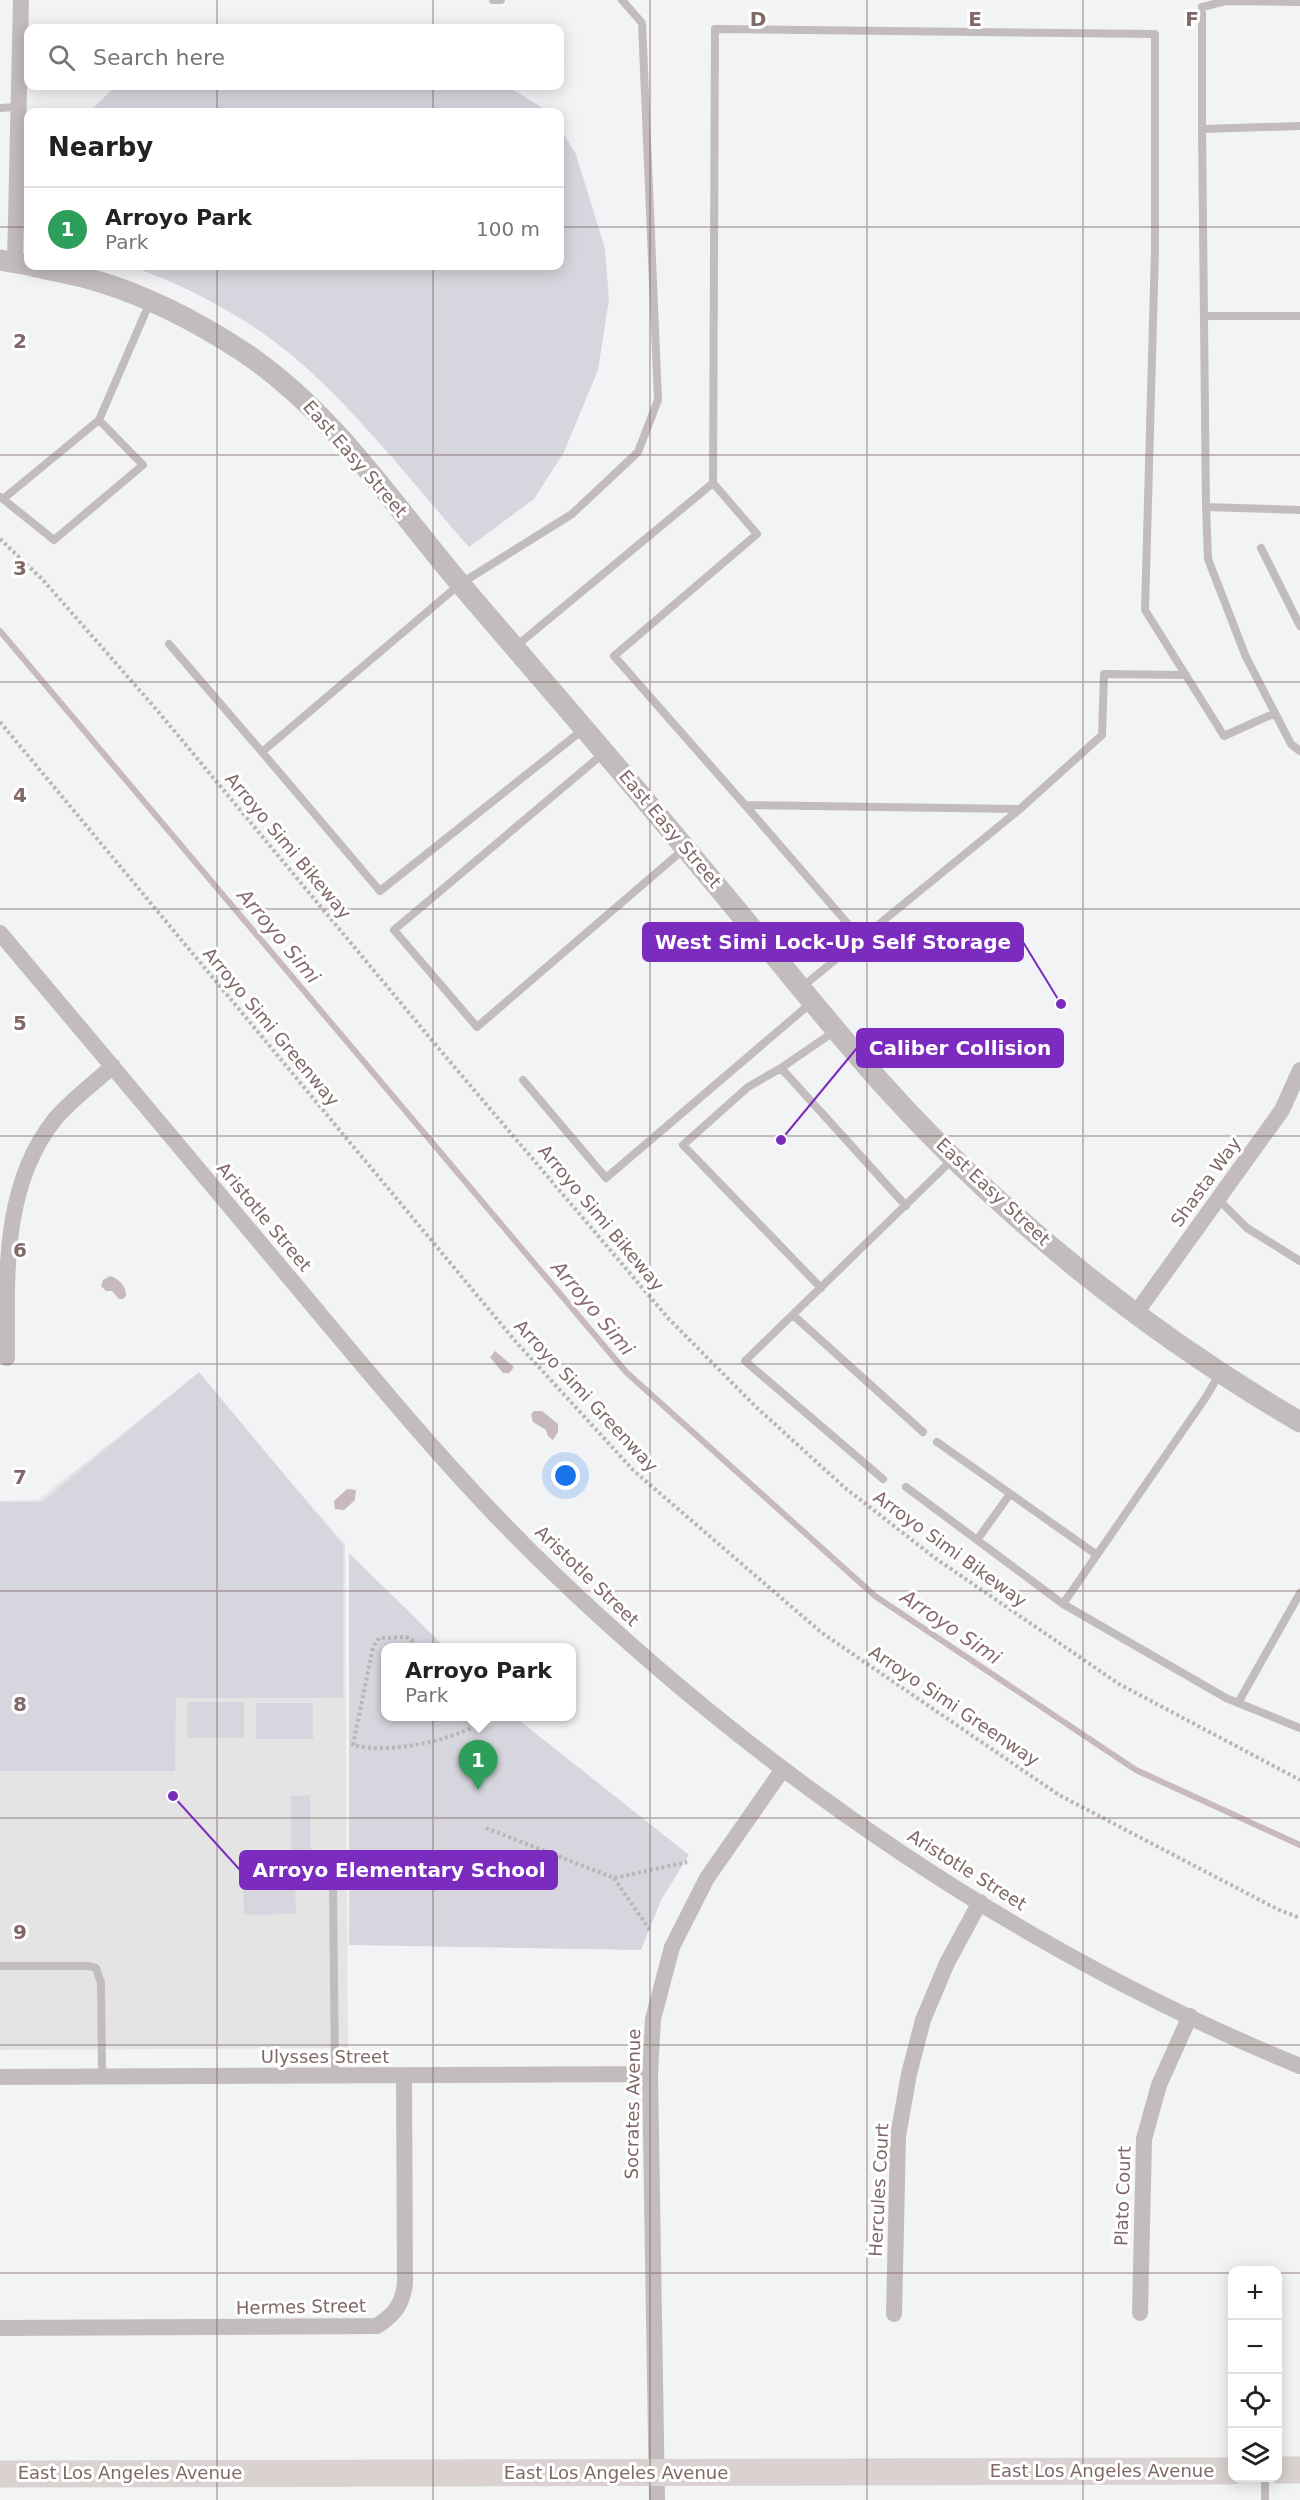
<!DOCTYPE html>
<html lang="en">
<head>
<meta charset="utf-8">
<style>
  :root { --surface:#fff; --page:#f2f2f2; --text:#222; --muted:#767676; --line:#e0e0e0; --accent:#2563eb }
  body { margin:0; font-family:"DejaVu Sans",sans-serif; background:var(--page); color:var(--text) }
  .controls { position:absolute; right:18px; bottom:18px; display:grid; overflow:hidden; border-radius:12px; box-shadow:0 3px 15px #0003 }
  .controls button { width:54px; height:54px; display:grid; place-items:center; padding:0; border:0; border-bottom:2px solid var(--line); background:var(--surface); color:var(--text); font:30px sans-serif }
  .you { position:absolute; left:566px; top:1476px; width:21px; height:21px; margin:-15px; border:4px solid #fff; border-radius:50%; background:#1a73e8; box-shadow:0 0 0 9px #1a73e833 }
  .badge { display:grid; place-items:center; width:39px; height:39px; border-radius:50%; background:var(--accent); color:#fff; font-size:20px; font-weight:700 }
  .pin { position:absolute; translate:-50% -50px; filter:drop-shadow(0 2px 3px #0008) }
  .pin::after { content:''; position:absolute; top:32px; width:21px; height:18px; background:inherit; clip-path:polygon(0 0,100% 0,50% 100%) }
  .popup { position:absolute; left:381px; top:1643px; width:195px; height:78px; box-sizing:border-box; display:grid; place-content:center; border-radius:12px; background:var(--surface); filter:drop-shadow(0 2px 4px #0005); font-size:20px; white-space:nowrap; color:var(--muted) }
  .popup b { font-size:22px; color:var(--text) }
  .popup::after { content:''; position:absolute; left:50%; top:100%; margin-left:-12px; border:12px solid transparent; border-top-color:var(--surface) }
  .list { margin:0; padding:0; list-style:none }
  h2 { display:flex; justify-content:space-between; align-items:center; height:78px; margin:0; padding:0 24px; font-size:26px }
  h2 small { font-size:20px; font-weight:400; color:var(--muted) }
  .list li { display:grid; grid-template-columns:39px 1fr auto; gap:18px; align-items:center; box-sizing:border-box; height:84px; padding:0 24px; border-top:2px solid var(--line) }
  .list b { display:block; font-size:22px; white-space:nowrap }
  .list p { margin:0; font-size:20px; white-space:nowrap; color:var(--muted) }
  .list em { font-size:20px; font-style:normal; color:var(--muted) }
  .icon { flex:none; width:33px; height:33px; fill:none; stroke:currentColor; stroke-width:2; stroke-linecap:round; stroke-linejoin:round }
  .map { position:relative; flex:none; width:1300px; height:2500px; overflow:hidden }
  .search { position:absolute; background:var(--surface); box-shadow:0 3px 15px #0003; left:24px; top:24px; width:540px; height:66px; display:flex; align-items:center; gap:15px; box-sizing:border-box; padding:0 21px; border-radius:12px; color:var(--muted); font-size:22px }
  .panel { position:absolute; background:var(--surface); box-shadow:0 3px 15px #0003; left:24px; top:108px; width:540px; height:162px; border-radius:12px }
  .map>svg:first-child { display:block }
  .built { fill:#e5e4e5 }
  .green { fill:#d7d6de }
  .water { fill:#c8b9bc }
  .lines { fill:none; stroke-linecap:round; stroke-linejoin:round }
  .stream { stroke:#c8b9bc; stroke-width:6 }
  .path { stroke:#bbb6b6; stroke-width:4; stroke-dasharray:3 3; stroke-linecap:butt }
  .service { stroke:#c3bcbc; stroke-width:8 }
  .minor { stroke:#c3bcbc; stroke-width:16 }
  .tertiary { stroke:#c3bcbc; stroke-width:21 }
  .primary { stroke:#d9d2d1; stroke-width:27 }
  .grid { fill:none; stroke:#806866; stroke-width:1.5; stroke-opacity:0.55 }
  .labels { text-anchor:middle; stroke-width:6; stroke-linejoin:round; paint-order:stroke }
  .street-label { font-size:18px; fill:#806866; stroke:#fff }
  .water-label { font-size:20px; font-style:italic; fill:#8a6c70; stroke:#fff }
  .grid-label { font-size:20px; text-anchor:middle; font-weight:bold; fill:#806866; stroke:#fff; stroke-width:6; stroke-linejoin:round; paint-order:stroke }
  .leader { fill:none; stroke:#7b2cbf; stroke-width:2 }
  .callout-dot { fill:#7b2cbf; stroke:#fff; stroke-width:2 }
  .callout { fill:#7b2cbf; stroke:#7b2cbf; stroke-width:2 }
  .callout-label { font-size:20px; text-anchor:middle; font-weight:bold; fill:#fff }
</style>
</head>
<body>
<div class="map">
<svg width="1300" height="2500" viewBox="0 0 1300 2500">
  <rect width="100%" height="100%" fill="#f1f3f5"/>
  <path class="built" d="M196 1375 345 1544 348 2048 0 2050V1501L38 1500Z"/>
  <path class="green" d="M116 86H507L549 112H89Z
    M560 129 576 154 605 249 609 299 598 370 564 452 534 499 469 547C414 485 362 417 300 362 253 321 189 286 130 266H560Z
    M199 1372 343 1545V1698H176L175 1771H0V1502H42Z
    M349 1553 445 1647 385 1648V1716L515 1717 689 1855 661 1900 641 1950 349 1945Z
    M187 1702H244V1738H187Z
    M256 1703H313V1739H256Z
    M310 1795 311 1860H291V1796Z
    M295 1876 296 1914 244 1915 243 1877Z"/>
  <path class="water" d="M110 1276C118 1278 127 1287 126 1296L123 1299H119L112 1291H106L101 1286 103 1280Z
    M495 1351 514 1367 509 1373H503L490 1357Z
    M534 1411H542L558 1424V1432L553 1440 548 1436 546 1430 533 1422 531 1414Z
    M347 1489 356 1490 355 1500 344 1510 335 1509 334 1501Z"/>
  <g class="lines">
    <path class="stream" d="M0 631 626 1372 875 1596 1136 1770 1300 1845"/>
    <path class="path" d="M0 539 43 580 156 709 440 1050 668 1318 755 1406 844 1487 935 1558 1119 1684 1300 1780
      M0 722 516 1342 634 1471 822 1633 1059 1795 1277 1909 1300 1918
      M414 1648 412 1640 406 1637 379 1638 373 1647 353 1745C389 1754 446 1742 479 1724L462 1716
      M486 1828 614 1878 687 1862
      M614 1878 651 1932"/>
    <path class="service" d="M493 0H501
      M0 108 17 107
      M1202 129V7L1226 1 1300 2
      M1205 316H1300
      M713 483 757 534 614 656 745 805 1020 809 802 987
      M0 497 3 499 99 420 150 302
      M3 499 54 540 143 465 99 420
      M1206 507 1202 129 1300 126
      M1300 510 1206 507 1208 559 1246 657 1291 744 1300 751
      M1261 548 1300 626
      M169 644 262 752
      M515 647 713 483 715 29 1155 34V250L1145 610 1224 736 1275 713
      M585 728 380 891 262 752 460 584 572 514 638 452 658 400 642 23 622 0
      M605 752 394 930 477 1027 684 849
      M745 805 861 939
      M1020 809 1102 735 1104 674 1186 675
      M781 1068 906 1206
      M523 1080 606 1178 811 1003
      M1218 1199 1247 1228 1300 1261
      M821 1288 683 1145 748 1087 781 1068 835 1031
      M793 1315 923 1432
      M937 1442 1097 1555
      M883 1479 745 1361 954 1158
      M906 1487 1063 1604 1226 1698 1300 1728
      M977 1540 1010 1494
      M1063 1604 1206 1397 1220 1373
      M1238 1703 1300 1593
      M333 1885 335 2076
      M0 1966H89L96 1968 101 1983 102 2076
      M1265 2478V2500"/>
    <path class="minor" d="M15 261 21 0
      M0 933C98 1049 196 1166 293 1282 376 1381 457 1481 550 1570 765 1777 1023 1953 1300 2066
      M1136 1313 1282 1110 1300 1070
      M7 1358C7 1277 1 1187 55 1119 71 1100 94 1083 113 1066
      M0 2077 650 2074
      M1140 2313 1144 2139 1159 2085 1190 2016
      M894 2314 898 2136 909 2074 923 2020 947 1963 980 1902
      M0 2328 377 2326C395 2314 402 2305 405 2284L404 2076
      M657 2500 650 2074 653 2019 672 1947 707 1878 783 1769"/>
    <path class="tertiary" d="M0 260 28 265
      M32 266C55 271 78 275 100 282 149 297 199 323 242 351 333 411 393 505 462 586 544 682 626 776 706 873 766 944 824 1019 886 1088 1004 1219 1148 1333 1300 1422"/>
    <path class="primary" d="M1278 2470H1300
      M0 2474 1232 2471"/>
  </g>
  <path class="grid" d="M217 0V28M433 0V28M650 0V2500M867 0V2500M1083 0V2500M217 86V112M433 86V112M0 227H28M560 227H1300M217 266V2500M433 266V2500M0 455H1300M0 682H1300M0 909H1300M0 1136H1300M0 1364H1300M0 1591H1300M0 1818H1300M0 2045H1300M0 2273H1232M1278 2273H1300"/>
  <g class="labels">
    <g class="street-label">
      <text transform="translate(355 459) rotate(49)" y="6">East Easy Street</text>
      <text transform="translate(670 829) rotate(50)" y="6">East Easy Street</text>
      <text transform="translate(288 846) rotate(50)" y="6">Arroyo Simi Bikeway</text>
      <text transform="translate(271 1027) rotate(50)" y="6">Arroyo Simi Greenway</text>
      <text transform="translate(1206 1182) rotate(-54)" y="6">Shasta Way</text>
      <text transform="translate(993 1192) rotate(43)" y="6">East Easy Street</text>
      <text transform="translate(264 1217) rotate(50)" y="6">Aristotle Street</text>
      <text transform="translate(601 1218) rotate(50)" y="6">Arroyo Simi Bikeway</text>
      <text transform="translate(586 1396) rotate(47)" y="6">Arroyo Simi Greenway</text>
      <text transform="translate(950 1549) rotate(36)" y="6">Arroyo Simi Bikeway</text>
      <text transform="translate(587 1576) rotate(44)" y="6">Aristotle Street</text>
      <text transform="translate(954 1706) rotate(34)" y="6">Arroyo Simi Greenway</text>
      <text transform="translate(967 1870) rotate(32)" y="6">Aristotle Street</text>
      <text x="325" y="2063">Ulysses Street</text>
      <text transform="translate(633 2104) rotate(-89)" y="6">Socrates Avenue</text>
      <text transform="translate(879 2190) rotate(-87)" y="6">Hercules Court</text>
      <text transform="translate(1123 2196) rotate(-88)" y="6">Plato Court</text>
      <text transform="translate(301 2307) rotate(-1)" y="6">Hermes Street</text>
      <text x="1102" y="2477">East Los Angeles Avenue</text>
      <text x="130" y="2479">East Los Angeles Avenue</text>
      <text x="616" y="2479">East Los Angeles Avenue</text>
    </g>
    <g class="water-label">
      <text transform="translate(279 936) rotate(50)" y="7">Arroyo Simi</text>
      <text transform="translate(593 1308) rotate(50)" y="7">Arroyo Simi</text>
      <text transform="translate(951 1627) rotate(34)" y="7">Arroyo Simi</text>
    </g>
  </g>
  <g class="grid-label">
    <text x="758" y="26">D</text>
    <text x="975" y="26">E</text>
    <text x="1192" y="26">F</text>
    <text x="20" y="348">2</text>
    <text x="20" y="575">3</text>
    <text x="20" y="802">4</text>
    <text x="20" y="1030">5</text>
    <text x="20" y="1257">6</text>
    <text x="20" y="1484">7</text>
    <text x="20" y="1711">8</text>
    <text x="20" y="1939">9</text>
  </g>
  <path class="leader" d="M1061 1004L1023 942M781 1140L857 1048M173 1796L240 1870"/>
  <g class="callout-dot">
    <circle cx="1061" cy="1004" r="6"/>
    <circle cx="781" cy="1140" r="6"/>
    <circle cx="173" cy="1796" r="6"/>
  </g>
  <g class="callout">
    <rect x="643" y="923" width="380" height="38" rx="6"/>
    <rect x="857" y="1029" width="206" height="38" rx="6"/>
    <rect x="240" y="1851" width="317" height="38" rx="6"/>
  </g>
  <g class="callout-label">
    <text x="833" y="949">West Simi Lock-Up Self Storage</text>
    <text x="960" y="1055">Caliber Collision</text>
    <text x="399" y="1877">Arroyo Elementary School</text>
  </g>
</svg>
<div class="controls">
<button>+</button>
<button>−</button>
<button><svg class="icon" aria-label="locate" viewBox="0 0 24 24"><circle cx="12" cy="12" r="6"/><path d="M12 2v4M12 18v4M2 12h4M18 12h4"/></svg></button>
<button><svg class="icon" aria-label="layers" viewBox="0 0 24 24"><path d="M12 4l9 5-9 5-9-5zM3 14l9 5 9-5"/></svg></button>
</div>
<div class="you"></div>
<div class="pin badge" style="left:478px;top:1790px;background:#2e9e5b">1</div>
<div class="popup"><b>Arroyo Park</b>Park</div>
<div class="search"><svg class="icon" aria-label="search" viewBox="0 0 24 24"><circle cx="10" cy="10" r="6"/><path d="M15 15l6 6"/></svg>Search here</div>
<section class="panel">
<h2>Nearby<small></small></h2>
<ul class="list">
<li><span class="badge" style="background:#2e9e5b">1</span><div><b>Arroyo Park</b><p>Park</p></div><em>100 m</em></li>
</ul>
</section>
</div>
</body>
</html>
